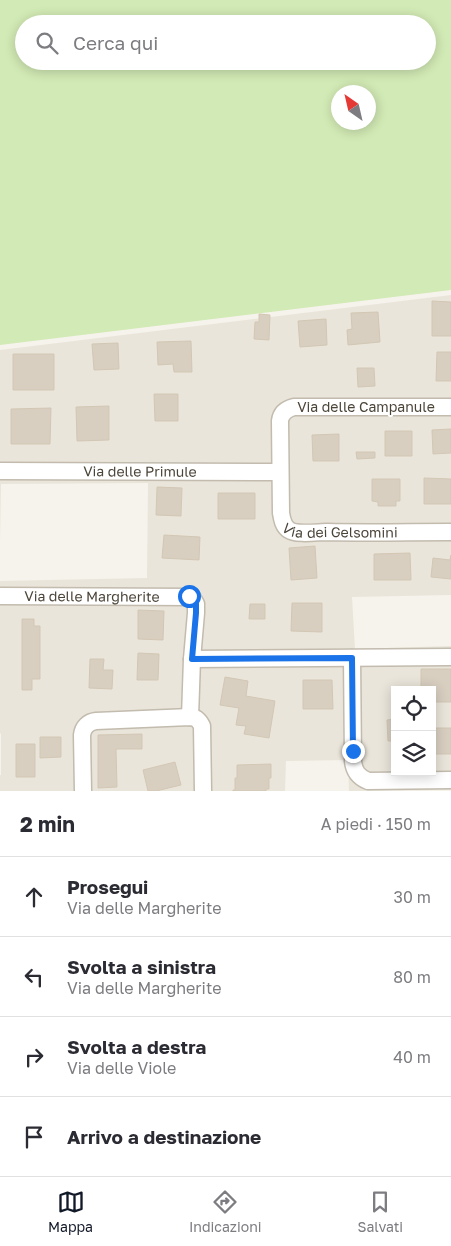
<!DOCTYPE html>
<html lang="it">
<head>
<meta charset="utf-8">
<style>
  :root { --surface:#fff; --page:#f7f7f7; --text:#2b2b33; --muted:#7c7c81; --line:#e1e1e2; --accent:#111827 }
  body { margin:0; font-family:"Golos Text",sans-serif; background:var(--page); color:var(--text) }
  .controls { position:absolute; right:15px; bottom:15px; display:grid; overflow:hidden; border-radius:0px; box-shadow:0 2px 12px #0003 }
  .controls button { width:45px; height:45px; display:grid; place-items:center; padding:0; border:0; border-bottom:1px solid var(--line); background:var(--surface); color:var(--text); font:25px sans-serif }
  .compass { position:absolute; left:331px; top:85px; width:45px; height:45px; border-radius:50%; background:var(--surface); box-shadow:0 2px 12px #0003; rotate:326deg }
  .stop { position:absolute; width:15px; height:15px; margin:-11px; border:4px solid #1a73e8; border-radius:50%; background:#fff }
  .stop.end { background:#1a73e8; border-color:#fff; box-shadow:0 1px 5px #0008 }
  .list { margin:0; padding:0; list-style:none }
  h2 { display:flex; justify-content:space-between; align-items:center; height:65px; margin:0; padding:0 20px; font-size:21px }
  h2 small { font-size:16px; font-weight:400; color:var(--muted) }
  .list li { display:grid; grid-template-columns:32px 1fr auto; gap:15px; align-items:center; box-sizing:border-box; height:80px; padding:0 20px; border-top:1px solid var(--line) }
  .list b { display:block; font-size:19px; white-space:nowrap }
  .list p { margin:0; font-size:16px; white-space:nowrap; color:var(--muted) }
  .list em { font-size:16px; font-style:normal; color:var(--muted) }
  .icon { flex:none; width:28px; height:28px; fill:none; stroke:currentColor; stroke-width:2; stroke-linecap:round; stroke-linejoin:round }
  .map { position:relative; flex:none; width:451px; height:791px; overflow:hidden }
  .search { position:absolute; background:var(--surface); box-shadow:0 2px 12px #0003; left:15px; right:15px; top:15px; height:55px; display:flex; align-items:center; gap:12px; box-sizing:border-box; padding:0 18px; border-radius:28px; color:var(--muted); font-size:19px }
  .sheet { height:385px; background:var(--surface) }
  nav { display:flex; justify-content:space-around; align-items:center; box-sizing:border-box; height:70px; border-top:1px solid var(--line); background:var(--surface); font-size:14px; color:var(--muted) }
  nav a { display:grid; justify-items:center; gap:2px }
  nav .on { color:var(--accent) }
  .map>svg:first-child { display:block }
  .residential { fill:#eae5da; fill-rule:evenodd }
  .green { fill:#d2eab5; fill-rule:evenodd }
  .building { fill:#d8cfc1; stroke:#d3c7b4 }
  .lines { fill:none; stroke-linecap:round; stroke-linejoin:round }
  .street-casing { stroke:#c2bbae; stroke-width:19 }
  .street { stroke:#fff; stroke-width:16 }
  .route { stroke:#1a73e8; stroke-width:6 }
  .labels { text-anchor:middle; stroke-width:4; stroke-linejoin:round; paint-order:stroke }
  .street-label { font-size:14px; fill:#4b4439; stroke:#fff }
</style>
</head>
<body>
<div class="map">
<svg width="451" height="791" viewBox="0 0 451 791">
  <rect width="100%" height="100%" fill="#f6f3ec"/>
  <path class="residential" d="M451 295V595L352 597 355 649 451 646V790L349 791 348 760 286 761 285 791H0V775H1V734L0 733V581L147 578 148 483 1 484 0 544V350ZM395 690H432V772H395Z"/>
  <path class="green" d="M0 0H451V290L0 345ZM24 24H427V61H24ZM338 92H368V122H338Z"/>
  <path class="building" d="M432 301 451 302V336H432Z
    M378 312 380 342 348 345 347 330 352 329 351 313Z
    M259 314 270 315 269 340 254 339 255 322H259Z
    M326 319 327 345 300 347 298 321Z
    M191 341 192 372H174L173 364 158 365 157 342Z
    M118 343 119 369 94 370 92 344Z
    M437 352H451V381H436Z
    M13 354H54V390H13Z
    M357 368H374L375 386 358 387Z
    M154 394H178V421H155Z
    M109 406V440L77 441 76 407Z
    M51 408 50 444H11V409Z
    M451 429V453L433 454 432 430Z
    M385 431H412V456H385Z
    M339 434V461H313L312 435Z
    M356 452H375V458L357 459Z
    M424 478 451 479V504H424Z
    M372 479H400V501H396V506H378V502L372 501Z
    M157 487 182 488 181 516 156 515Z
    M218 493H255V519H218Z
    M164 535 200 537 199 560 162 558Z
    M315 546 317 578 291 580 289 548Z
    M410 553 411 580H374V554Z
    M451 555V579L431 577 433 558 450 560Z
    M292 603H322V632L291 631Z
    M250 604H265V619H249Z
    M138 610 164 611 163 640 138 639Z
    M22 619H34V626H40V679H32V690H22Z
    M138 653 159 654 158 680H137Z
    M90 659H104L103 670H113L112 689 89 688Z
    M421 669H451V702H432V690H421Z
    M225 677 248 681 246 696 275 701 269 738 244 734 246 726 236 725 239 708 220 705Z
    M303 680H332L333 709H303Z
    M395 719V741H388L387 720Z
    M433 728H451V754H433Z
    M142 734V749H116L117 787 98 788V735Z
    M40 737H61V757L40 758Z
    M16 744H35V777H16Z
    M175 762 181 785 156 791H148L143 770Z
    M271 764V778H269V789H266V791H233V790H235V778H237V765Z"/>
  <g class="lines">
    <defs>
      <g id="street">
        <path id="s1" d="M451 407H294C286 409 281 413 280 421L281 513C282 519 283 526 289 530 296 535 318 532 327 532 368 533 410 532 451 532"/>
        <path id="s2" d="M0 471 280 472"/>
        <path id="s3" d="M0 596 192 597 196 604V613L192 659 451 657"/>
        <path d="M352 658 353 761C354 771 358 777 368 781L451 780"/>
        <path d="M190 717 192 659"/>
        <path d="M83 791 82 735C83 727 88 722 96 721L190 717C196 717 199 720 202 726L203 791"/>
      </g>
    </defs>
    <use href="#street" class="street-casing"/>
    <use href="#street" class="street"/>
  </g>
  <g class="lines">
    <path class="route" d="M189 596 193 598 196 604V613L192 659 352 658 353 751"/>
  </g>
  <g class="labels">
    <g class="street-label">
      <text x="366" y="412">Via delle Campanule</text>
      <text dy="5" stroke="none"><textPath href="#s2" startOffset="140">Via delle Primule</textPath></text>
      <text dy="5" stroke="none"><textPath href="#s1" startOffset="341">Via dei Gelsomini</textPath></text>
      <text dy="5" stroke="none"><textPath href="#s3" startOffset="92">Via delle Margherite</textPath></text>
    </g>
  </g>
</svg>
<div class="controls">
<button><svg class="icon" aria-label="locate" viewBox="0 0 24 24"><circle cx="12" cy="12" r="6"/><path d="M12 2v4M12 18v4M2 12h4M18 12h4"/></svg></button>
<button><svg class="icon" aria-label="layers" viewBox="0 0 24 24"><path d="M12 4l9 5-9 5-9-5zM3 14l9 5 9-5"/></svg></button>
</div>
<svg class="compass" viewBox="-18 -18 36 36"><path d="M0-13l5 13h-10z" fill="#e53935"/><path d="M0 13l5-13h-10z" fill="#7c7c81"/></svg>
<div class="stop" style="left:189px;top:596px"></div>
<div class="stop end" style="left:353px;top:751px"></div>
<div class="search"><svg class="icon" aria-label="search" viewBox="0 0 24 24"><circle cx="10" cy="10" r="6"/><path d="M15 15l6 6"/></svg>Cerca qui</div>
</div>
<section class="sheet">
<h2>2 min<small>A piedi · 150 m</small></h2>
<ul class="list">
<li><svg class="icon" aria-label="ahead" viewBox="0 0 24 24"><path d="M12 20V5M6 11l6-6 6 6"/></svg><div><b>Prosegui</b><p>Via delle Margherite</p></div><em>30 m</em></li>
<li><svg class="icon" aria-label="left" viewBox="0 0 24 24"><path d="M17 20v-9H6M10 6l-5 5 5 5"/></svg><div><b>Svolta a sinistra</b><p>Via delle Margherite</p></div><em>80 m</em></li>
<li><svg class="icon" aria-label="right" viewBox="0 0 24 24"><path d="M7 20v-9h11M14 6l5 5-5 5"/></svg><div><b>Svolta a destra</b><p>Via delle Viole</p></div><em>40 m</em></li>
<li><svg class="icon" aria-label="arrive" viewBox="0 0 24 24"><path d="M6 21V4h12l-3 4 3 4H6"/></svg><div><b>Arrivo a destinazione</b></div></li>
</ul>
</section>
<nav>
<a class="on"><svg class="icon" aria-label="map" viewBox="0 0 24 24"><path d="M3 6l6-2 6 2 6-2v14l-6 2-6-2-6 2zM9 4v14M15 6v14"/></svg>Mappa</a>
<a><svg class="icon" aria-label="directions" viewBox="0 0 24 24"><path d="M12 3l9 9-9 9-9-9zM9 14v-3h6M13 9l2 2-2 2"/></svg>Indicazioni</a>
<a><svg class="icon" aria-label="saved" viewBox="0 0 24 24"><path d="M7 4h10v16l-5-4-5 4z"/></svg>Salvati</a>
</nav>
</body>
</html>
